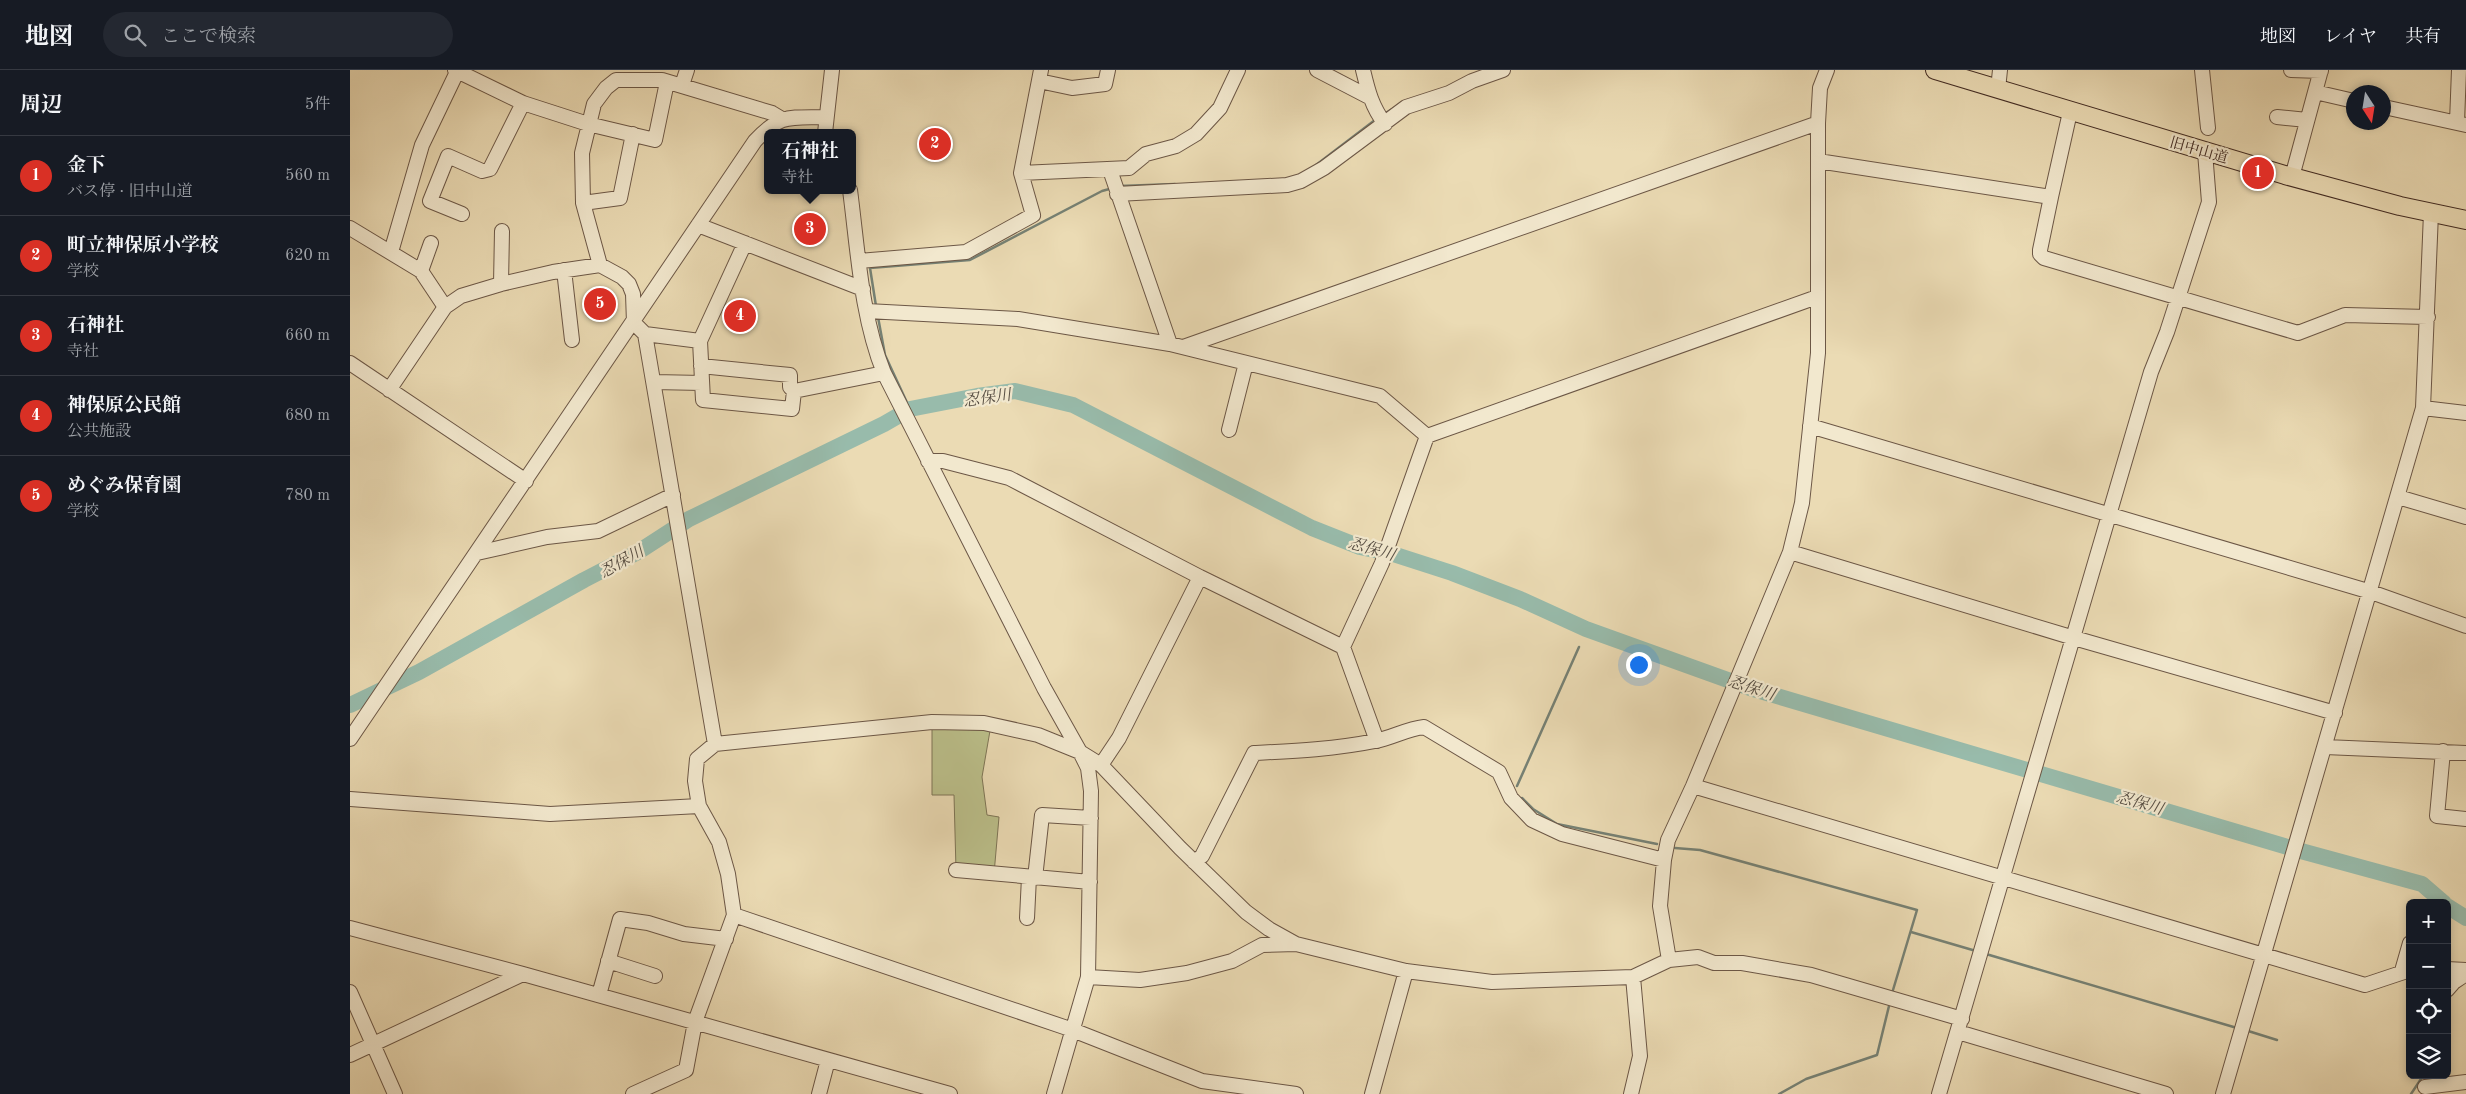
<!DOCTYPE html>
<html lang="ja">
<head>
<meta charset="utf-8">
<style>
  :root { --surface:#171b24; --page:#242831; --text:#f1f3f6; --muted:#9ea1a6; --line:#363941; --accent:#d93025 }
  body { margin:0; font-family:"Old Standard TT","Noto Serif JP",serif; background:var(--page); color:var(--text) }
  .controls { position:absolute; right:15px; bottom:15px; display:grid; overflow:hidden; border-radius:8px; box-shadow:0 2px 8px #0003 }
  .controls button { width:45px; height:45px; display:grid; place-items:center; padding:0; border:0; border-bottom:1px solid var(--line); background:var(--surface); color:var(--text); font:25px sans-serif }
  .compass { position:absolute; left:1996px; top:15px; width:45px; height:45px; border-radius:50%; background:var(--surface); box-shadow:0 2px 8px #0003; rotate:168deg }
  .you { position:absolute; left:1288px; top:594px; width:18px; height:18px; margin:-12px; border:4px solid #fff; border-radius:50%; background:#1a73e8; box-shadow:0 0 0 8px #1a73e833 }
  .badge { display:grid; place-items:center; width:32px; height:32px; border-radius:50%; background:var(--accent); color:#fff; font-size:16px; font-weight:700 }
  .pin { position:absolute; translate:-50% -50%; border:2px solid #fff; box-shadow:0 1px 5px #0006 }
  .popup { position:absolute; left:414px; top:59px; width:92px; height:65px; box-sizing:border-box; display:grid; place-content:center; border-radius:8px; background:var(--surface); filter:drop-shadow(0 1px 4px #0005); font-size:16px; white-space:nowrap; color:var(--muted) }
  .popup b { font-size:19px; color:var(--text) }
  .popup::after { content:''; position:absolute; left:50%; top:100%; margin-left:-10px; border:10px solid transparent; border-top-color:var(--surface) }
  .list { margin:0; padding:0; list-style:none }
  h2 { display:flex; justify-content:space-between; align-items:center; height:65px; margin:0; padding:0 20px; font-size:21px }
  h2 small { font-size:16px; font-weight:400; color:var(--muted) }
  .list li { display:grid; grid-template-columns:32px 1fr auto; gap:15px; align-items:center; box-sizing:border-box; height:80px; padding:0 20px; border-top:1px solid var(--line) }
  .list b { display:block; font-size:19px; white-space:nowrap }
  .list p { margin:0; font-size:16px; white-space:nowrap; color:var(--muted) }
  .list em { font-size:16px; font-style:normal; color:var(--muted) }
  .icon { flex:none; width:28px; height:28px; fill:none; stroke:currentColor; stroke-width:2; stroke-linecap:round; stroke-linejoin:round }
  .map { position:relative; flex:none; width:2116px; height:1024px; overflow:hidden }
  header { display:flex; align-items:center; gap:30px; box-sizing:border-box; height:70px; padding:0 25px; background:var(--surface); border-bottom:1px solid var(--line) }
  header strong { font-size:24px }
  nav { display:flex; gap:28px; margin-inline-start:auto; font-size:18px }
  .search { width:350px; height:45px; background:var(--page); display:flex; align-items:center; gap:12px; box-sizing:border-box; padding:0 18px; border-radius:28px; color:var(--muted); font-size:19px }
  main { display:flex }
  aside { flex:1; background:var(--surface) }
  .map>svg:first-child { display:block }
  .green { fill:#bbbf8a; stroke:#7e7556 }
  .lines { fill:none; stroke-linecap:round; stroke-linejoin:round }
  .stream { stroke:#768174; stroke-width:2.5 }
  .river { stroke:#98bbab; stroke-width:16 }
  .minor-casing { stroke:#6c5746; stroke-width:16 }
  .major-casing { stroke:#422b22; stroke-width:20 }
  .minor { stroke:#f2e8ce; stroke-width:14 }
  .major { stroke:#ebdbb4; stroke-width:18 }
  .labels { text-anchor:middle; stroke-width:4.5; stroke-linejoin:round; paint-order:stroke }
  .street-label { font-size:15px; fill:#422b22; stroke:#f2e8ce }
  .water-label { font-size:16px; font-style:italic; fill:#584f44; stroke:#f2e8ce }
</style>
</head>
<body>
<header>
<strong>地図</strong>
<div class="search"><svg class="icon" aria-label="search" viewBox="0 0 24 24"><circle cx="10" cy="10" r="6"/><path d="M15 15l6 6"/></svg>ここで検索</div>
<nav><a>地図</a><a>レイヤ</a><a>共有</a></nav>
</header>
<main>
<aside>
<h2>周辺<small>5件</small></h2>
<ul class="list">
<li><span class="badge">1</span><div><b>金下</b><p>バス停 · 旧中山道</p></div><em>560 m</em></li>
<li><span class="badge">2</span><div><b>町立神保原小学校</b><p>学校</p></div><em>620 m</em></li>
<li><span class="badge">3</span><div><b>石神社</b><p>寺社</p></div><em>660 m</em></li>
<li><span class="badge">4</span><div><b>神保原公民館</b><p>公共施設</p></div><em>680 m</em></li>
<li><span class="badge">5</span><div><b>めぐみ保育園</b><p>学校</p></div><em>780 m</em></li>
</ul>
</aside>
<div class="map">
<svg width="2116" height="1024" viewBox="0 0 2116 1024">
  <rect width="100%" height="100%" fill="#ebdbb4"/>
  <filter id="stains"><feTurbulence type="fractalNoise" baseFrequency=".004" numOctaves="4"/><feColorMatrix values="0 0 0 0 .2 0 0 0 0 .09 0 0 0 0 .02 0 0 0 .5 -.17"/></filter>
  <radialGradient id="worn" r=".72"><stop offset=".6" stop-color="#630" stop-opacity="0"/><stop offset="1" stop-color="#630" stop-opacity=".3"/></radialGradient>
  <path class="green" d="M582 652 641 655 632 707 637 745 649 747 644 804 606 800 604 725H582Z"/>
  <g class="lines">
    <path class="stream" d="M1034 44 1044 38
      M966 95 1025 50
      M770 116 825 114
      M526 236 520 198 620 190 752 121 763 118
      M528 247 535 285 560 339
      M1235 563 1236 559
      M1167 716 1229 577
      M1172 728 1183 739 1207 754 1307 774
      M1325 778 1350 780 1567 840 1543 920
      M1561 862 1626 881
      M1636 884 1887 958
      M2097 908H2098
      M1895 960 1927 970
      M1429 1024 1456 1009 1527 985 1539 936
      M2061 1024 2071 1009V1005"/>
    <path class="river" d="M0 635 69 602 234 510 288 482 339 449 534 354 560 339 627 326 665 321 723 335 962 458 1010 477 1043 484 1102 503 1170 529 1236 559 1400 618 1951 781 2072 814 2094 833
      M2097 836 2116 848"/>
    <defs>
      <path id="minor" d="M105 0 173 33 238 54 305 70 317 12
        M967 0 1019 27
        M1013 0C1018 21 1022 37 1035 54
        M1852 0 1858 58
        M1941 0 1971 1
        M689 11 722 18 755 14 758 0
        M332 15 337 0
        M1648 19 1650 0
        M1965 22 2004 31
        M2034 37 2116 55
        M1927 47 1957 50
        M2107 52 2109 0
        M475 63 482 0
        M1468 91 1701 127 1690 180V184L1694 188 1948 263 1995 245 2078 247
        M760 100 820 274
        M671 103 779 98 796 84 826 76 846 64 870 38 888 0
        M1942 107 1971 0
        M500 120C508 181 511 246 534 303L694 618 730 682 738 698 741 721 738 907 704 1024
        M767 124 937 115 951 111 974 98 1056 37 1099 23 1122 11 1153 0
        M1701 127 1720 42
        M233 133 270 128 283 64
        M112 144 80 131 98 86 132 101 140 99 173 33
        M348 155 513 219
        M0 158 71 201 95 237
        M41 182 72 75 107 2
        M509 191 616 182 683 145 671 103 691 0
        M250 195 233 133 232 83 244 34 256 18 266 10H312L422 43 432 49
        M214 200 222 270
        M71 201 81 173
        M151 214 152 161
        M517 241 668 249 820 274 1030 326 1077 366
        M295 264 350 271 353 330 442 339 444 321 534 303
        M350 271 395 173
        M833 277 1468 53
        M0 293 176 411
        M351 296 440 305V317L444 321
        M304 312 352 313
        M39 320 95 237 111 226 151 214 203 202 250 195 272 207 279 214 283 224 284 253 295 264 365 674
        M2073 338 2116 343
        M1460 356 2021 522 2116 556
        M879 360 896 293
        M578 391H593L659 408 850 507 993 577 1027 671
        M2048 427 2116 447
        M1440 482 1724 568 1985 643
        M127 483 197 467 248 461 323 425
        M993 577 1032 493 1077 366 1467 227
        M0 669 405 71C431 43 440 48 476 47
        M1975 677 2116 683
        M2093 681 2087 746 2116 749
        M751 695 769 668 850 507
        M1343 716 2015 915 2060 900
        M0 729 200 744 349 736
        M844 792 852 786 904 683C944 681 986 679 1025 671 1042 668 1056 659 1074 657L1149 702 1161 728 1182 750 1212 764 1314 790
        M606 800 740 812
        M685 808 692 745 741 748
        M384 845 720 959 852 1011 946 1024
        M677 848 679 807
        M0 858 173 904 600 1024
        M1319 890 1310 836 1314 790 1318 770 1343 716 1440 482 1452 433 1468 283V53L1470 18 1477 0
        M258 891 305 906
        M2097 899 2116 900
        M2052 901 2060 873
        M738 907 790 910 837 903 882 891 912 875 946 874 1056 901 1142 912 1283 907 1319 890 1348 887 1364 893H1392L1461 905 1612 949
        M2097 920 2104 912 2116 904
        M0 922 45 1024
        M249 925 270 849 298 853 334 864 376 869
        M1608 962 1816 1024
        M0 985 173 904
        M2075 1017 2116 1012
        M283 1024 336 1000 345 952 384 845 378 804 369 772 349 736 345 711 347 689 365 674 582 652 634 653 688 665 730 682 751 695 830 778 896 842 919 859 946 874
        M469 1024 478 990
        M1022 1024 1056 901
        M1281 1024 1290 986 1283 907
        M1589 1024 1801 302 1817 262 1859 132 1855 82
        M1873 1024 2073 338 2081 143"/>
      <path id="major" d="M1585 0 1935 105 2050 136 2116 150"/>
    </defs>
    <use href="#minor" class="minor-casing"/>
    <use href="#major" class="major-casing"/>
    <use href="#minor" class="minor"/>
    <use href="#major" class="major"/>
  </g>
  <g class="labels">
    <g class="street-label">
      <text transform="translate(1849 80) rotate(16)" y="5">旧中山道</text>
    </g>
    <g class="water-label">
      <text transform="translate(637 327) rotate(-8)" y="6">忍保川</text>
      <text transform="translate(1022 478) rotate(16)" y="6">忍保川</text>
      <text transform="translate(271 491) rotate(-30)" y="6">忍保川</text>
      <text transform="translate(1402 617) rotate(18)" y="6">忍保川</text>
      <text transform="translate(1790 732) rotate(16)" y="6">忍保川</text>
    </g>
  </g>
  <rect width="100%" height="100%" filter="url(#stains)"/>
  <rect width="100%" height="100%" fill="url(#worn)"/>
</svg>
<div class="controls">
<button>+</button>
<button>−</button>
<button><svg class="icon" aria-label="locate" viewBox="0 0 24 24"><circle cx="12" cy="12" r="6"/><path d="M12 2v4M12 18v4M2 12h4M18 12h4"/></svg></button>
<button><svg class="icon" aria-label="layers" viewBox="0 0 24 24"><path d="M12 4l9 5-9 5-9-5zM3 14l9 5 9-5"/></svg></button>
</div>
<svg class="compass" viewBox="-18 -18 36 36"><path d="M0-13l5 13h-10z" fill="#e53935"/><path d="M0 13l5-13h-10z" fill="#9ea1a6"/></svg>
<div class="you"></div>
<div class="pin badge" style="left:1908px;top:103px">1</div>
<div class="pin badge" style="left:585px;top:74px">2</div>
<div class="pin badge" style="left:460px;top:159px">3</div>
<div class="popup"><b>石神社</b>寺社</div>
<div class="pin badge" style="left:390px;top:246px">4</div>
<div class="pin badge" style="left:250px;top:234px">5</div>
</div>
</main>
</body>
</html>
